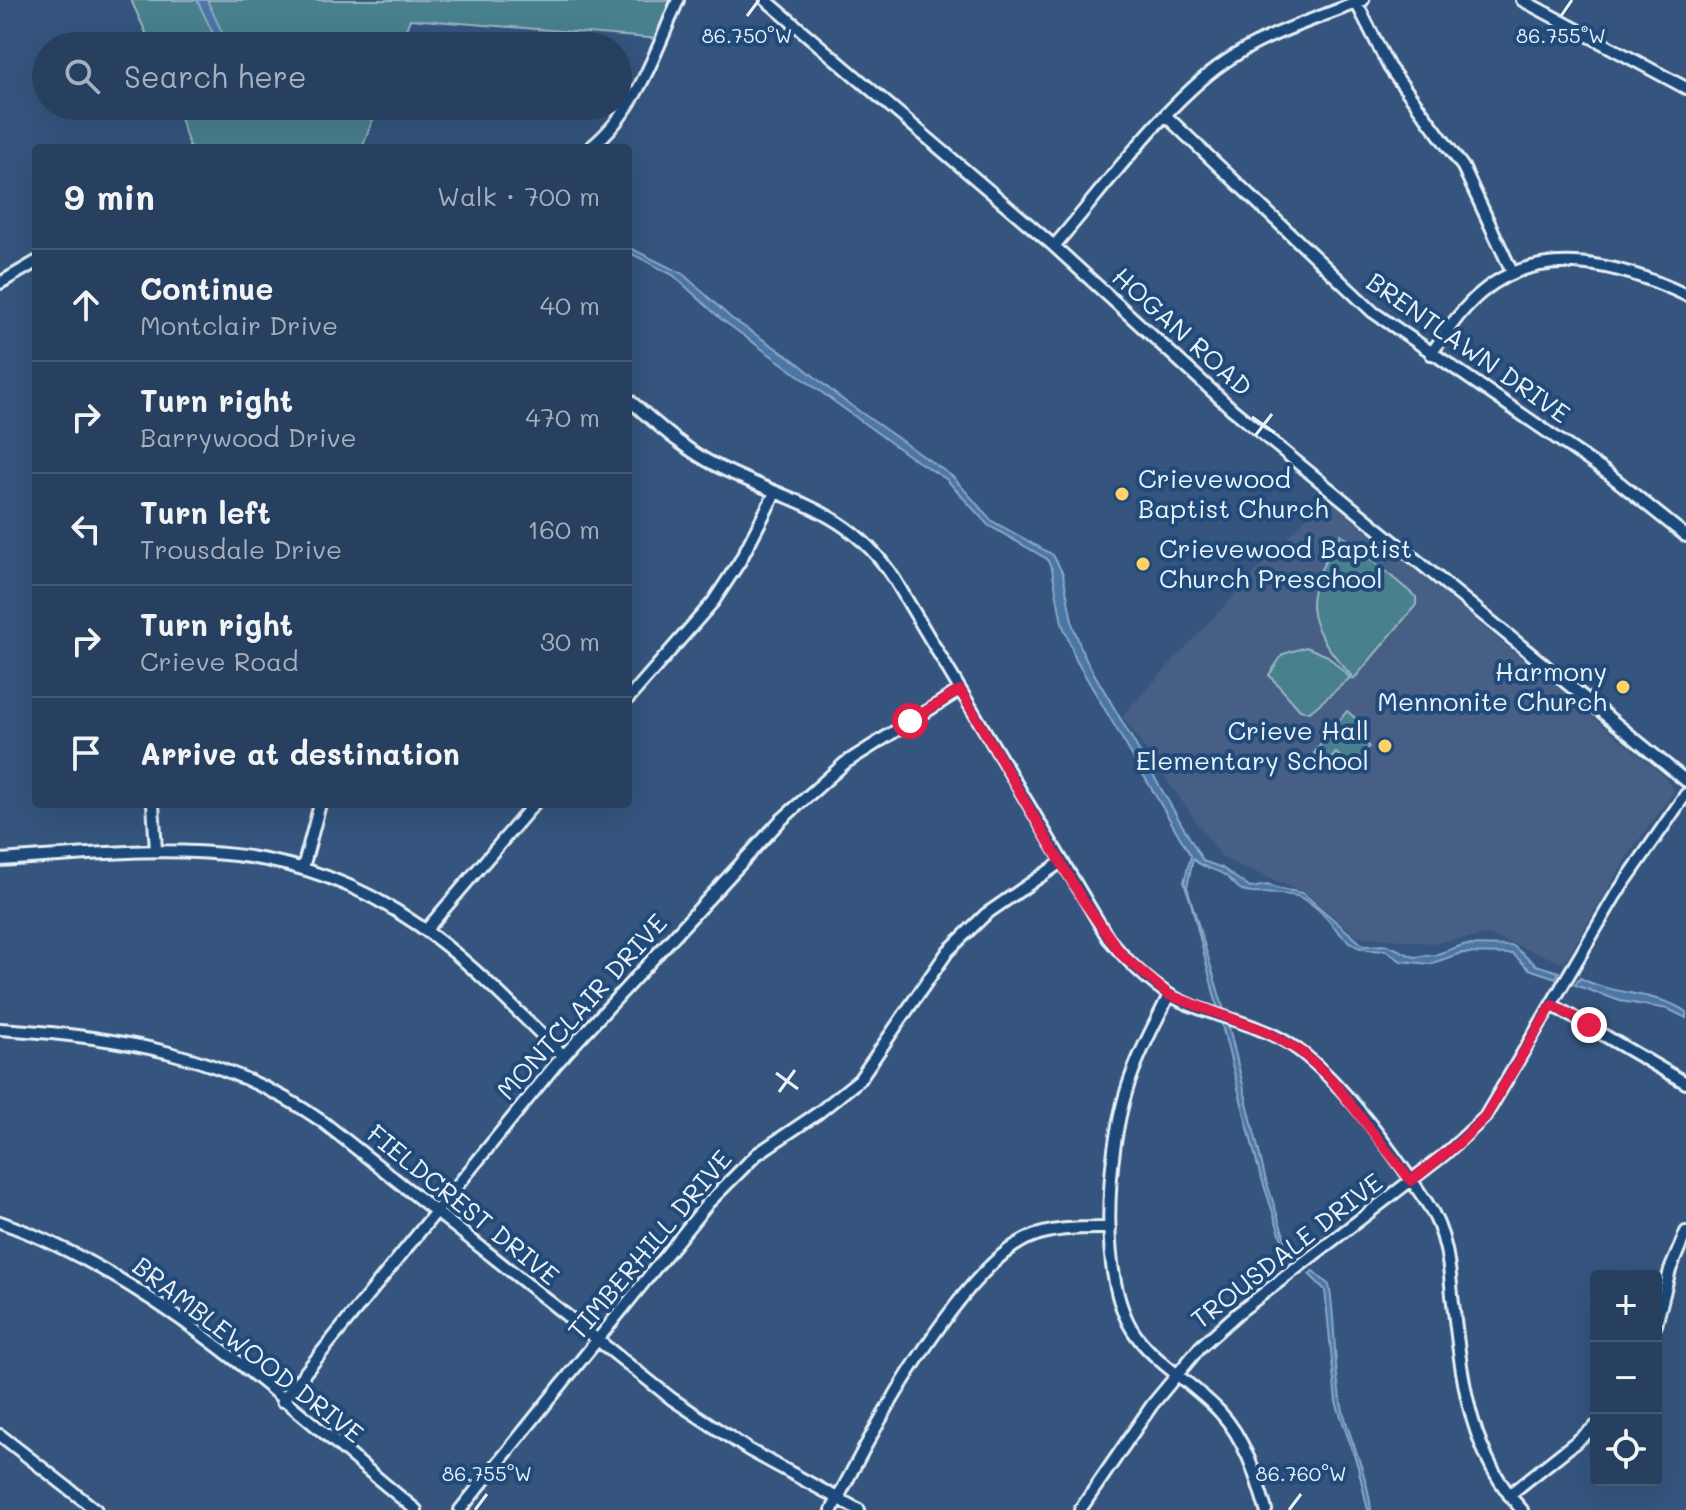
<!DOCTYPE html>
<html lang="en">
<head>
<meta charset="utf-8">
<style>
  :root { --surface:#28405f; --page:#344b68; --text:#f1f3f6; --muted:#a5afbd; --line:#445974 }
  body { margin:0; font-family:Mali,sans-serif; background:var(--page); color:var(--text) }
  .controls { position:absolute; right:24px; bottom:24px; display:grid; overflow:hidden; border-radius:8px; box-shadow:0 8px 32px #0002 }
  .controls button { width:72px; height:72px; display:grid; place-items:center; padding:0; border:0; border-bottom:2px solid var(--line); background:var(--surface); color:var(--text); font:40px sans-serif }
  .stop { position:absolute; width:24px; height:24px; margin:-18px; border:6px solid #e11d48; border-radius:50%; background:#fff }
  .stop.end { background:#e11d48; border-color:#fff; box-shadow:0 2px 8px #0008 }
  .list { margin:0; padding:0; list-style:none }
  h2 { display:flex; justify-content:space-between; align-items:center; height:104px; margin:0; padding:0 32px; font-size:34px }
  h2 small { font-size:26px; font-weight:400; color:var(--muted) }
  .list li { display:grid; grid-template-columns:52px 1fr auto; gap:24px; align-items:center; box-sizing:border-box; height:112px; padding:0 32px; border-top:2px solid var(--line) }
  .list b { display:block; font-size:30px; white-space:nowrap }
  .list p { margin:0; font-size:26px; white-space:nowrap; color:var(--muted) }
  .list em { font-size:26px; font-style:normal; color:var(--muted) }
  .icon { flex:none; width:44px; height:44px; fill:none; stroke:currentColor; stroke-width:2; stroke-linecap:round; stroke-linejoin:round }
  .map { position:relative; flex:none; width:1686px; height:1510px; overflow:hidden }
  .search { position:absolute; background:var(--surface); box-shadow:0 8px 32px #0002; left:32px; top:32px; width:600px; height:88px; display:flex; align-items:center; gap:20px; box-sizing:border-box; padding:0 28px; border-radius:44px; color:var(--muted); font-size:30px }
  .panel { position:absolute; background:var(--surface); box-shadow:0 8px 32px #0002; left:32px; top:144px; width:600px; height:664px; border-radius:8px }
  .map>svg:first-child { display:block }
  .built { fill:#475f84 }
  .green { fill:#4a808e; stroke:#99b8c3; stroke-width:2 }
  .water { fill:#4b76a5; stroke:#8aa7c6; stroke-width:2 }
  .lines { fill:none; stroke-linecap:round; stroke-linejoin:round }
  .minor-casing { stroke:#e8f1f8; stroke-width:16 }
  .minor { stroke:#1f4a7a; stroke-width:10 }
  .route { stroke:#e11d48; stroke-width:10 }
  .ticks { fill:none; stroke:#e8f1f8; stroke-width:3 }
  .poi-dot { fill:#ffd166; stroke:#1f4a7a; stroke-width:3 }
  .labels { text-anchor:middle; stroke-width:8; stroke-linejoin:round; paint-order:stroke }
  .street-label { font-size:26px; fill:#e8f1f8; stroke:#1f4a7a }
  .poi-label { font-size:26px; fill:#e8f1f8; stroke:#1f4a7a; text-anchor:start }
  .ticks-label { font-size:20px; text-anchor:middle; fill:#e8f1f8; stroke:#1f4a7a; stroke-width:8; stroke-linejoin:round; paint-order:stroke }
</style>
</head>
<body>
<div class="map">
<svg width="1686" height="1510" viewBox="0 0 1686 1510">
  <rect width="100%" height="100%" fill="#35557f"/>
  <filter id="ink" filterUnits="userSpaceOnUse"><feTurbulence type="fractalNoise" baseFrequency=".0125" numOctaves="2"/><feDisplacementMap in="SourceGraphic" scale="16" xChannelSelector="R" yChannelSelector="G"/><feConvolveMatrix kernelMatrix="1 2 1 2 8 2 1 2 1" color-interpolation-filters="sRGB"/></filter>
  <g filter="url(#ink)">
    <path class="built" d="M1326 496 1664 776 1674 791 1625 860 1564 963 1488 935 1432 943 1357 936 1305 893 1222 858 1122 716Z"/>
    <path class="green" d="M131 0H678L661 39 410 19 400 46H152Z
      M176 106H378L362 148H190Z
      M1341 534 1416 597V605L1354 679C1302 620 1299 601 1341 534Z
      M1306 647 1328 656 1350 678 1310 712 1300 710 1269 675 1283 654Z
      M1347 711 1361 723 1369 747 1358 760 1345 761 1336 753 1327 763 1314 753Z"/>
    <path class="water" d="M197 0H207L226 41 232 46H219Z
      M302 35 328 38 335 46H261Z
      M628 247 683 274 731 318 798 363 839 397 953 477 992 521 1053 555 1063 574 1073 626 1084 656 1203 861 1222 868 1250 888 1268 885C1284 892 1291 889 1304 894L1364 946 1388 945 1414 957 1435 955 1463 945 1513 946 1536 965 1559 972 1556 978 1529 969 1513 954 1461 953 1430 964 1401 961 1385 950C1337 956 1336 912 1299 897 1294 894 1259 893 1251 893 1239 892 1234 882 1226 876 1215 868 1203 869 1193 859L1187 887 1229 1027 1265 1177 1285 1239 1298 1253 1294 1256 1282 1240 1258 1167 1191 903 1184 882 1191 856 1076 660 1062 623 1052 569 1047 559 988 525 946 479 909 456 721 319 673 275 628 252Z
      M1580 978C1611 995 1659 992 1686 1012V1018L1668 1009 1620 1001 1575 985Z
      M1313 1271 1329 1285C1336 1322 1333 1360 1340 1397 1347 1437 1367 1469 1371 1510H1368L1358 1467 1336 1402 1325 1290 1309 1274Z"/>
    <g class="lines">
      <defs>
        <path id="minor" d="M766 0 1054 246 1232 409 1686 781
          M1355 0 1389 67 1463 167 1512 272
          M1522 0 1686 88
          M1166 116 1373 312 1610 475 1686 536
          M590 148C637 110 655 54 678 0
          M1054 246C1105 188 1170 95 1234 56 1273 31 1320 18 1363 0
          M0 283 36 262
          M1431 354C1446 333 1461 309 1482 292 1542 242 1622 265 1686 295
          M628 399C656 423 683 449 717 466 788 502 849 508 895 580L1108 938C1128 962 1152 987 1181 1001 1216 1017 1255 1023 1288 1043 1338 1074 1394 1154 1427 1203 1446 1232 1449 1262 1452 1295 1462 1374 1466 1449 1522 1510
          M628 699 713 602 740 561 775 493
          M153 804 156 850
          M0 860C155 850 282 830 418 925 471 961 517 1012 564 1056
          M303 868 320 804
          M426 930 534 804
          M1169 995C1154 1026 1137 1056 1127 1089 1107 1152 1096 1285 1138 1338 1161 1367 1195 1385 1220 1412 1245 1439 1256 1476 1266 1510
          M1552 1005 1686 1083
          M0 1029C116 1036 226 1054 323 1122L672 1399 749 1450 859 1510
          M0 1222C159 1278 287 1405 416 1510
          M1656 1325 1670 1270 1686 1232
          M282 1401 557 1063 780 821 845 763 960 690
          M0 1435 96 1510
          M1509 1495 1596 1426
          M460 1510 708 1203 757 1154 818 1113 859 1080 948 951 986 914 1060 863
          M832 1510C867 1440 957 1273 1026 1239 1052 1227 1082 1228 1110 1228
          M1080 1510 1152 1405 1200 1347 1238 1313 1444 1155 1485 1117 1615 896 1686 794"/>
      </defs>
      <use href="#minor" class="minor-casing"/>
      <use href="#minor" class="minor"/>
    </g>
  </g>
  <g class="lines" filter="url(#ink)">
    <path class="route" d="M910 721 960 690 1082 899 1122 955 1169 995 1267 1032 1302 1052 1331 1079 1411 1181 1460 1142 1485 1117 1552 1005 1589 1025"/>
  </g>
  <path class="ticks" d="M747 16 759 0M1561 16 1572 0M1252 417 1275 433M1255 436 1272 414M776 1073 798 1089M779 1092 795 1070M475 1510 487 1494M1289 1510 1301 1494"/>
  <g class="poi-dot">
    <circle cx="1122" cy="494" r="8"/>
    <circle cx="1143" cy="564" r="8"/>
    <circle cx="1623" cy="687" r="8"/>
    <circle cx="1385" cy="746" r="8"/>
  </g>
  <g class="labels">
    <g class="street-label">
      <text transform="translate(1182 332) rotate(42)" y="9">HOGAN ROAD</text>
      <text transform="translate(1468 348) rotate(35)" y="9">BRENTLAWN DRIVE</text>
      <text transform="translate(582 1007) rotate(-48)" y="9">MONTCLAIR DRIVE</text>
      <text transform="translate(463 1205) rotate(39)" y="9">FIELDCREST DRIVE</text>
      <text transform="translate(650 1245) rotate(-50)" y="9">TIMBERHILL DRIVE</text>
      <text transform="translate(1287 1251) rotate(-38)" y="9">TROUSDALE DRIVE</text>
      <text transform="translate(248 1350) rotate(38)" y="9">BRAMBLEWOOD DRIVE</text>
    </g>
    <g class="poi-label">
      <text x="1138" y="488">Crievewood<tspan x="1138" dy="30">Baptist Church</tspan></text>
      <text x="1159" y="558">Crievewood Baptist<tspan x="1159" dy="30">Church Preschool</tspan></text>
      <text x="1607" y="681" text-anchor="end">Harmony<tspan x="1607" dy="30">Mennonite Church</tspan></text>
      <text x="1369" y="740" text-anchor="end">Crieve Hall<tspan x="1369" dy="30">Elementary School</tspan></text>
    </g>
  </g>
  <g class="ticks-label">
    <text x="1561" y="43">86.755°W</text>
    <text x="747" y="43">86.750°W</text>
    <text x="487" y="1481">86.755°W</text>
    <text x="1301" y="1481">86.760°W</text>
  </g>
</svg>
<div class="controls">
<button>+</button>
<button>−</button>
<button><svg class="icon" aria-label="locate" viewBox="0 0 24 24"><circle cx="12" cy="12" r="6"/><path d="M12 2v4M12 18v4M2 12h4M18 12h4"/></svg></button>
</div>
<div class="stop" style="left:910px;top:721px"></div>
<div class="stop end" style="left:1589px;top:1025px"></div>
<div class="search"><svg class="icon" aria-label="search" viewBox="0 0 24 24"><circle cx="10" cy="10" r="6"/><path d="M15 15l6 6"/></svg>Search here</div>
<section class="panel">
<h2>9 min<small>Walk · 700 m</small></h2>
<ul class="list">
<li><svg class="icon" aria-label="ahead" viewBox="0 0 24 24"><path d="M12 20V5M6 11l6-6 6 6"/></svg><div><b>Continue</b><p>Montclair Drive</p></div><em>40 m</em></li>
<li><svg class="icon" aria-label="right" viewBox="0 0 24 24"><path d="M7 20v-9h11M14 6l5 5-5 5"/></svg><div><b>Turn right</b><p>Barrywood Drive</p></div><em>470 m</em></li>
<li><svg class="icon" aria-label="left" viewBox="0 0 24 24"><path d="M17 20v-9H6M10 6l-5 5 5 5"/></svg><div><b>Turn left</b><p>Trousdale Drive</p></div><em>160 m</em></li>
<li><svg class="icon" aria-label="right" viewBox="0 0 24 24"><path d="M7 20v-9h11M14 6l5 5-5 5"/></svg><div><b>Turn right</b><p>Crieve Road</p></div><em>30 m</em></li>
<li><svg class="icon" aria-label="arrive" viewBox="0 0 24 24"><path d="M6 21V4h12l-3 4 3 4H6"/></svg><div><b>Arrive at destination</b></div></li>
</ul>
</section>
</div>
</body>
</html>
